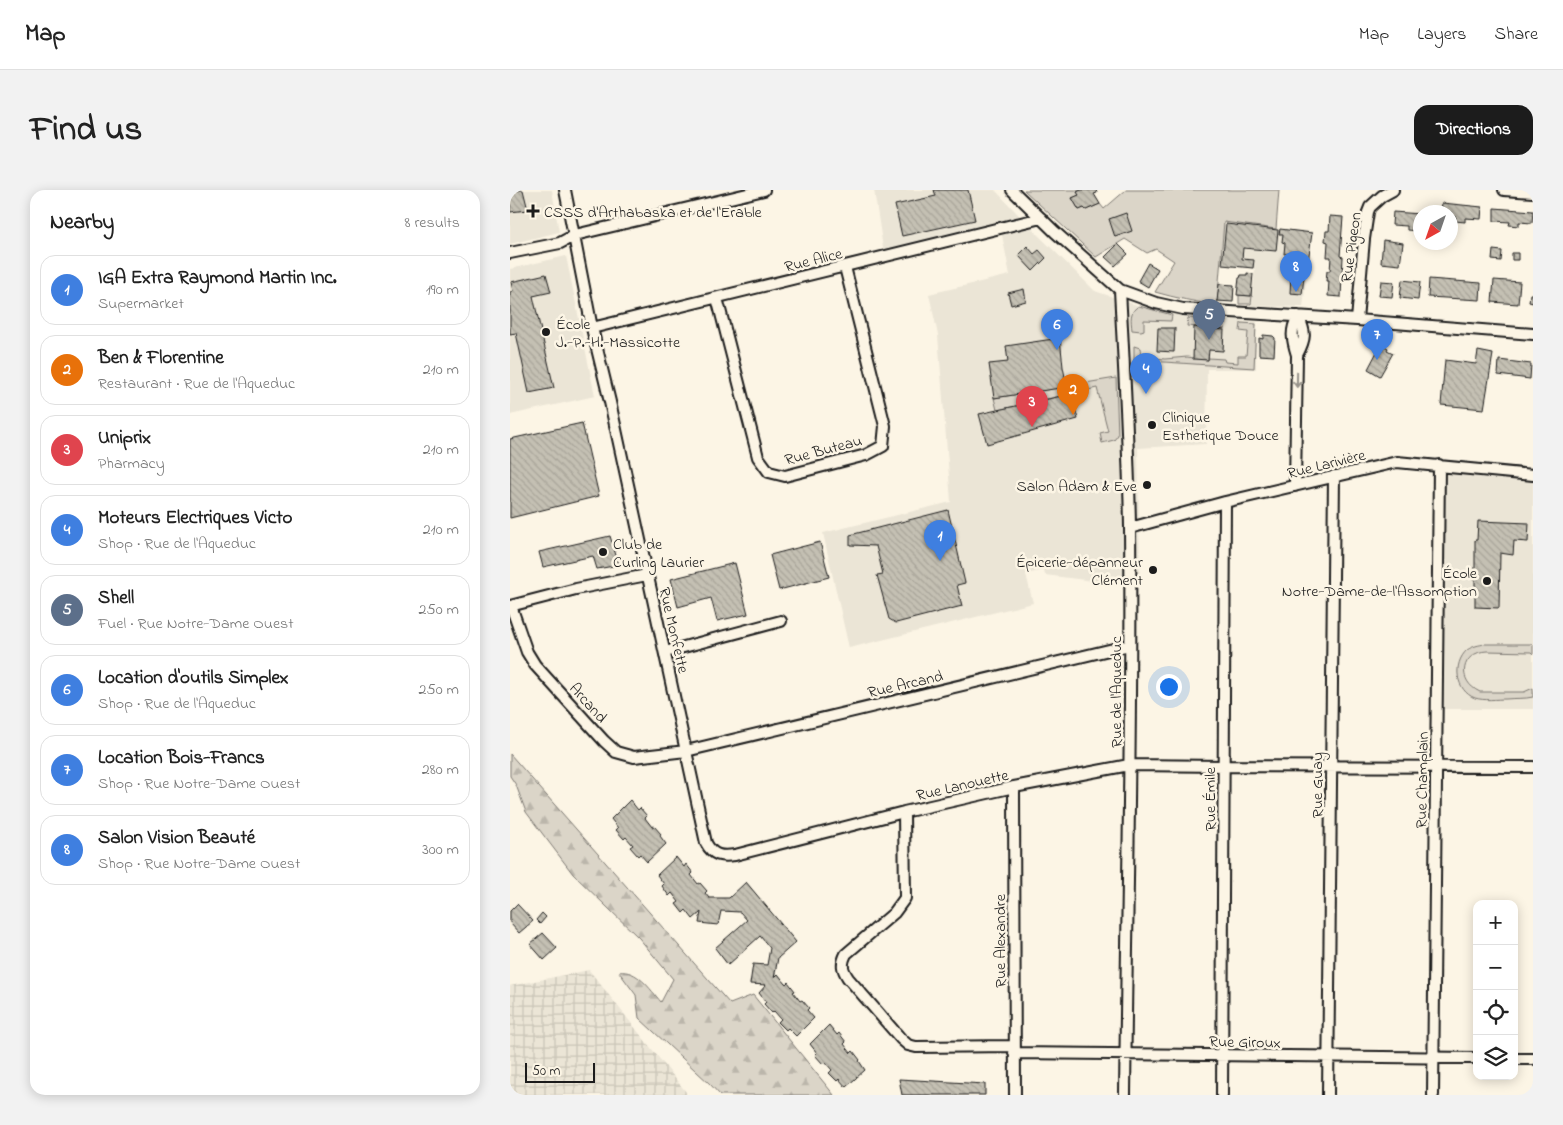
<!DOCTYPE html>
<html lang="en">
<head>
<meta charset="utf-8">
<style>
  :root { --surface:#fff; --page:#f2f2f2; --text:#222; --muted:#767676; --line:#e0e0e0; --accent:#1c1c1c }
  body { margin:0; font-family:"Indie Flower",sans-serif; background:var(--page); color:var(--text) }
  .controls { position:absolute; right:15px; bottom:15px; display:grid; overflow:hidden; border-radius:10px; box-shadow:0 2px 12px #0003 }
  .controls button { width:45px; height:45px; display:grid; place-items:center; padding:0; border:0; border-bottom:1px solid var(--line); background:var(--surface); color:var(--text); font:25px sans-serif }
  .compass { position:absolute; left:903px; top:15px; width:45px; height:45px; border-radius:50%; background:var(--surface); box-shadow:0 2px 12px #0003; rotate:220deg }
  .scale { position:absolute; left:15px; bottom:12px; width:70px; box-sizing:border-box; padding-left:5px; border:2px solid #1c1c1c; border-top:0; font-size:14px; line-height:18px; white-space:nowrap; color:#1c1c1c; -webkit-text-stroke:4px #fcf5e5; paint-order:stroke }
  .you { position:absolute; left:658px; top:496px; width:18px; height:18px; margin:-12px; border:4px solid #fff; border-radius:50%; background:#1a73e8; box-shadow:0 0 0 8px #1a73e833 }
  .badge { display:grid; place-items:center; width:32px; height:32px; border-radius:50%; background:var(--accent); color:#fff; font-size:16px; font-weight:700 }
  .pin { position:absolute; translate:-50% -41px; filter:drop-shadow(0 1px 2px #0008) }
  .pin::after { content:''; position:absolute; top:26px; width:18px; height:15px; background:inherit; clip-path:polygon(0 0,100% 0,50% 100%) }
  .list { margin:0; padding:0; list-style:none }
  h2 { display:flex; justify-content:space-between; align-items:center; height:65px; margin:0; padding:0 20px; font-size:21px }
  h2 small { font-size:16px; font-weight:400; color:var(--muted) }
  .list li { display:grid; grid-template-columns:32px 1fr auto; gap:15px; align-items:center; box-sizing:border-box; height:70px; margin:0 10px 10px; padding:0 10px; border:1px solid var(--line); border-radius:15px }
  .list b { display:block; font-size:19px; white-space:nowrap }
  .list p { margin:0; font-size:16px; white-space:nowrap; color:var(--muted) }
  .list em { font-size:16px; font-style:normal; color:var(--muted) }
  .icon { flex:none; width:28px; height:28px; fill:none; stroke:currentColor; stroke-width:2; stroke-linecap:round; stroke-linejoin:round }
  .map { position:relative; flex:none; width:1023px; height:905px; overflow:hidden; border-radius:15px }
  header { display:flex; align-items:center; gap:30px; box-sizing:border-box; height:70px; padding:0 25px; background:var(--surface); border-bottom:1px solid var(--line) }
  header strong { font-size:24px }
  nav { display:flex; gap:28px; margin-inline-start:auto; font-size:18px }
  .intro { display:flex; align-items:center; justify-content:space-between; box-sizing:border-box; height:120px; padding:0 30px }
  h1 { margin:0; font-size:35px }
  .button { padding:12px 22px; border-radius:15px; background:var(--accent); color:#fff; font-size:18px; font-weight:700 }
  main { display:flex; gap:30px; padding:0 30px }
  aside { flex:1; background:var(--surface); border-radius:15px; box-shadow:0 2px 12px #0003 }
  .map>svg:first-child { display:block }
  .built { fill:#ebe5d6 }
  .industrial { fill:url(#industrial-grid) }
  .grass { fill:#dbd5c8; stroke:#7c7872 }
  .forest { fill:url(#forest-firs); stroke:#7c7872 }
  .building { fill:url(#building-back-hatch); stroke:#1c1c1c }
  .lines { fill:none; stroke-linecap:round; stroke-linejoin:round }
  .minor-casing { stroke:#1c1c1c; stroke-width:14 }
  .minor { stroke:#fcf5e5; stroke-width:10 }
  .oneway { stroke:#97938b }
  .poi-dot { fill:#1c1c1c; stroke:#fcf5e5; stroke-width:2 }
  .labels { text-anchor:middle; stroke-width:5; stroke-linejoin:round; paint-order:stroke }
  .poi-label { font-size:16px; fill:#1c1c1c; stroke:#fcf5e5; text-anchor:start }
  .street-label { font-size:16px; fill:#1c1c1c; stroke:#fcf5e5 }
</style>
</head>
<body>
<header>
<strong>Map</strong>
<nav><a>Map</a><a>Layers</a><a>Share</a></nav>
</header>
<div class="intro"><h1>Find us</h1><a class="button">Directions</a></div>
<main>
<aside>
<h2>Nearby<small>8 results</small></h2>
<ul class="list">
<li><span class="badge" style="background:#3f7fe0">1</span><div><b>IGA Extra Raymond Martin Inc.</b><p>Supermarket</p></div><em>190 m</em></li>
<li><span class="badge" style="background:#e8710a">2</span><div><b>Ben &amp; Florentine</b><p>Restaurant · Rue de l'Aqueduc</p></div><em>210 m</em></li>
<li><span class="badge" style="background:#e0444e">3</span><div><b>Uniprix</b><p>Pharmacy</p></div><em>210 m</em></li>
<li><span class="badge" style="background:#3f7fe0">4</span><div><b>Moteurs Electriques Victo</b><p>Shop · Rue de l'Aqueduc</p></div><em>210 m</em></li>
<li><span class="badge" style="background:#5c6f8a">5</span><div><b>Shell</b><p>Fuel · Rue Notre-Dame Ouest</p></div><em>250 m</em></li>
<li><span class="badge" style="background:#3f7fe0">6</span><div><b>Location d'outils Simplex</b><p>Shop · Rue de l'Aqueduc</p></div><em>250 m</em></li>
<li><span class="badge" style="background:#3f7fe0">7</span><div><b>Location Bois-Francs</b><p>Shop · Rue Notre-Dame Ouest</p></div><em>280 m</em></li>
<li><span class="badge" style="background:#3f7fe0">8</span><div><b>Salon Vision Beauté</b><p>Shop · Rue Notre-Dame Ouest</p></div><em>300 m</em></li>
</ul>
</aside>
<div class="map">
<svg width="1023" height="905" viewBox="0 0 1023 905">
  <defs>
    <pattern id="industrial-grid" width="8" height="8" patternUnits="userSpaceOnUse" patternTransform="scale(1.25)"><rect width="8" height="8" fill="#ebe5d6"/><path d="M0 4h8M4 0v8" fill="none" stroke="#c9c4b7"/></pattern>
    <pattern id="forest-firs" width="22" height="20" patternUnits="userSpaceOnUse" patternTransform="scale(1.25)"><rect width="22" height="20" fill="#dbd5c8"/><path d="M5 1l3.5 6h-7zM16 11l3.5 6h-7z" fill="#bbb6ab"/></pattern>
    <pattern id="building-back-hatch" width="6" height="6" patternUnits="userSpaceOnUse" patternTransform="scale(1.25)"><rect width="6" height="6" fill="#c4c0b3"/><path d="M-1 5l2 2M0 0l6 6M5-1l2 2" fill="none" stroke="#a8a499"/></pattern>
  </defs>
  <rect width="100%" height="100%" fill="#fcf5e5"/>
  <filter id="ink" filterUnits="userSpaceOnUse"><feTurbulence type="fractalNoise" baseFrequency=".02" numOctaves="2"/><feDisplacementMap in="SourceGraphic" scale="10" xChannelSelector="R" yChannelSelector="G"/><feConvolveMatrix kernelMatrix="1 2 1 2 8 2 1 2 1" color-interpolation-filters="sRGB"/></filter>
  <g filter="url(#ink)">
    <path class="built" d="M0 0H42L49 42 0 54Z
      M364 0H485L524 41 585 101 629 116 672 126 747 132 746 179H697L696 254 628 258 630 391 607 394 535 385 534 380 516 384 523 413 339 458 313 343 441 312 428 145 419 104 500 85 492 45 375 71Z
      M714 32 766 39 802 41 793 117 741 116 745 79 711 75Z
      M56 66 85 206 0 225V79Z
      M929 275 1023 285V519H927Z"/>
    <path class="industrial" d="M79 780 176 902V905H0V796Z"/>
    <path class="grass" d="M514 0H571L567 2 569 5 562 8 569 20 574 18 576 20 590 14 594 19 616 0H769L766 39 714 32 707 115C685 112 666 108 645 102L664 71 646 59 637 63 615 49 586 67Z
      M729 105 742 106 741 114H729Z
      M629 116 662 125 661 131 634 130V140L631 141 622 140C621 130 619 121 629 116Z
      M678 128 716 131 715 139 677 136Z
      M731 133 746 134 744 178 624 170V156L630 158 631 167 655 169 677 167 698 170V168L714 169 715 172 728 173V166H736L738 142 730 141Z
      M606 188 608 245 604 250 592 253 590 243 598 241 587 198 487 220 484 208Z
      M975 454H1021L1023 455V464L1021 462 977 461C951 462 946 491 970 502H1014L1023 498V507C1015 509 1005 508 996 509 986 509 975 511 965 508 946 501 942 474 957 460 963 456 969 455 975 454Z"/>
    <path class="forest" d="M0 564 220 814 243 805 324 905H210L200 894 129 828 126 805 109 782C127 779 140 799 151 812L163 789 129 748 63 684 16 622 6 595 0 586Z"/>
    <path class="building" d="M0 0H13L18 20 0 22Z
      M424 0H458L465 30 392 46 385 15 426 6Z
      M571 0H586L587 3 584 4 590 14 576 20 574 18 569 20 562 8 569 5 567 2Z
      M932 13 972 17 971 29 955 28V32L945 31 946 27 941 26V22H931Z
      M984 18 1023 21 1022 33 1009 32V36L999 35 1000 32 984 31Z
      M883 22 911 24V38L907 37V41L897 40V36L882 35Z
      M616 23 622 41 605 47 599 29Z
      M820 26 833 27 830 66 833 67 831 107 818 106 819 91H816L817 81H820L821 67H817L818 52 815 51 816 41H819Z
      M716 34 768 40 766 61 733 58 732 69 744 70 743 78 712 75Z
      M770 39 802 43 797 80H782L784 64H774L775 53 772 52 773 44H769Z
      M873 50 893 53 890 75 871 73Z
      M608 54 618 64 605 76 595 67Z
      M517 56 524 64 529 60 536 68 523 81 508 65Z
      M983 60 992 61 991 71 982 70Z
      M1002 63H1008V70H1002Z
      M638 73 648 79 638 97 628 91Z
      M737 83 743 84 741 106 727 105 729 88H730L731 85H737Z
      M36 84 41 102 23 106 44 198 19 203 6 143 0 144V102L3 101 1 92Z
      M781 86 794 87 792 104 780 103Z
      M919 89 971 93 970 110 918 107Z
      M892 90 910 92 908 110 890 108Z
      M984 90 1010 92 1008 114 982 112Z
      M871 91 884 92 882 107 869 106Z
      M709 94 724 95 723 112 707 111Z
      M514 99 516 111 501 115 498 103Z
      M1023 102V113L1019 112 1020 104H1023Z
      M684 137 714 140 713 161 699 160 698 170 683 169Z
      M648 138H665L664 162 647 161Z
      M753 145 763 146 765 148 764 166 749 165V148L753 149Z
      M550 148 553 177 557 197 484 208 479 174 498 172 496 156Z
      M873 155 878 158 877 160 883 163 870 186 858 179 868 160 870 161Z
      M968 161 983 164 974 219 931 215 935 170 966 174Z
      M989 170 1021 174 1020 189 988 185Z
      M561 204 568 229 477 254 469 224Z
      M72 233 89 306 0 328V249Z
      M438 320 455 393 447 395 452 416 386 433 379 429 367 385 373 384 366 356 340 355V345Z
      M968 331 1019 333 1018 352 1004 351 1003 365 990 363 989 418 965 417V350H967Z
      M100 346 109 375 87 379 83 366 33 377 29 362Z
      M310 352 319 387 269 400 260 365Z
      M225 373 238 424 207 431 201 408 168 417 161 389Z
      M120 610 128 620 130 618 137 626 135 628 142 637 144 636 151 644 150 646 156 654 137 672 130 664 128 666 120 657 123 655 116 647 114 649 106 640 108 638 101 629Z
      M166 667 174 677 176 674 183 683 181 685 188 694 190 693 197 701 195 703 199 708H219L236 692 286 752 268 768 264 788 268 784 276 794 278 792 285 801 283 802 290 811 292 810 299 818 297 820 304 828 286 846 278 838 276 840 268 832 271 829 264 821 262 823 254 814 256 812 249 803 256 795 240 794 243 774 257 775 260 758 250 746 218 775 205 758 237 730 230 722 211 721 208 735 189 733 191 722 183 729 176 720 173 723 166 714 169 712 162 703 159 706 152 696 154 694 147 685Z
      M7 714 23 731 9 743 0 733V721Z
      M32 723 36 727 30 734 26 730Z
      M33 743 47 758 34 770 20 754Z
      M319 835 327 845 329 843 336 852 334 854 341 863 343 861 350 870 349 871 355 880 336 897 329 889 327 891 319 883 322 880 315 872 313 874 305 865 307 863 300 854Z
      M389 889 475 894V905H392Z"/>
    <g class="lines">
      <defs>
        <path id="minor" d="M55 0 82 138 100 212 196 653C203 666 211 667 225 665L394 622 504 597 619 575 714 576 1023 577
          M502 0 545 42 610 100 646 113 673 119 847 130 1023 144
          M994 0 1023 2
          M0 63 50 53 65 45 254 0
          M610 100C614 179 619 259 620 338 622 527 617 716 615 905
          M207 108 248 267 259 282 275 286 356 265 373 256 375 236 335 77
          M847 130 854 49 858 22 860 17 872 6 883 0
          M82 138 531 28
          M787 165C796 148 796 143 788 126
          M785 296 787 165C782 149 780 141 788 126
          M620 338 715 312 887 272 1023 285
          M0 416 66 399 137 385
          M1 416 17 462 25 475 94 551 106 562 124 567 176 561 620 455
          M155 462 271 431
          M504 597 505 905
          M394 622 395 708 384 723 336 764C331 774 332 779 338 788L391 849 398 855 406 857 504 856
          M504 863 967 868
          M1004 869H1023
          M712 905 715 312
          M818 905 824 286
          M923 905 929 275"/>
      </defs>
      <use href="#minor" class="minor-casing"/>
      <use href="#minor" class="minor"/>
    </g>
    <defs><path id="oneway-shaft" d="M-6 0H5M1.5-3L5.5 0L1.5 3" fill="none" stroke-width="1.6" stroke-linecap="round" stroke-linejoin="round" transform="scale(1.25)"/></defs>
    <use class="oneway" href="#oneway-shaft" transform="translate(787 190) rotate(91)"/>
  </g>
  <g class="poi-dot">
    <path d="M20.5 13.5h5v5h5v5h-5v5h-5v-5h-5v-5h5z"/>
    <circle cx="36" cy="142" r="5"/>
    <circle cx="642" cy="235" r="5"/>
    <circle cx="637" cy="295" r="5"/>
    <circle cx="93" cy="362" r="5"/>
    <circle cx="643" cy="380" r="5"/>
    <circle cx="977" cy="391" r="5"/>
  </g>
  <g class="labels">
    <g class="poi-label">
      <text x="34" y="27">CSSS d'Arthabaska et de l'Erable</text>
      <text x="46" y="139">École<tspan x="46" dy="18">J.-P.-H.-Massicotte</tspan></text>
      <text x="652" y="232">Clinique<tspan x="652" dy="18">Esthetique Douce</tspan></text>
      <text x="627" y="301" text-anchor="end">Salon Adam &amp; Eve</text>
      <text x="103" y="359">Club de<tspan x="103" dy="18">Curling Laurier</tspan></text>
      <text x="633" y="377" text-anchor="end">Épicerie-dépanneur<tspan x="633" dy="18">Clément</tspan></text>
      <text x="967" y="388" text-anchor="end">École<tspan x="967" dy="18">Notre-Dame-de-l'Assomption</tspan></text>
    </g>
    <g class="street-label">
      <text transform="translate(840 57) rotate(-82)" y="6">Rue Pigeon</text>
      <text transform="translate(303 69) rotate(-14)" y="6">Rue Alice</text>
      <text transform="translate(313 259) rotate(-15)" y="6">Rue Buteau</text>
      <text transform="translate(816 273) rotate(-14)" y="6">Rue Larivière</text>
      <text transform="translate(165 440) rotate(77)" y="6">Rue Monfette</text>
      <text transform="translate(395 493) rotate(-13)" y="6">Rue Arcand</text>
      <text transform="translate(605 502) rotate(-90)" y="6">Rue de l'Aqueduc</text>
      <text transform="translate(79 512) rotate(48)" y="6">Arcand</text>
      <text transform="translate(911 590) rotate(-89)" y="6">Rue Champlain</text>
      <text transform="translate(452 594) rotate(-13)" y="6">Rue Lanouette</text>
      <text transform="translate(806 595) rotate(-90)" y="6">Rue Guay</text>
      <text transform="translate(699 609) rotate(-90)" y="6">Rue Émile</text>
      <text transform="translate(489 751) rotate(-90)" y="6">Rue Alexandre</text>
      <text transform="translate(735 851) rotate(1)" y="6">Rue Giroux</text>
    </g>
  </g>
</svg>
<div class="controls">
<button>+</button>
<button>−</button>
<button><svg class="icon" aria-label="locate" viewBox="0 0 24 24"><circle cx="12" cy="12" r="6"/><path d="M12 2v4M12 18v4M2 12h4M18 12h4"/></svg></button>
<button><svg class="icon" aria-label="layers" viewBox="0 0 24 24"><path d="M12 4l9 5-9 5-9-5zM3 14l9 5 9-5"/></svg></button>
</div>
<svg class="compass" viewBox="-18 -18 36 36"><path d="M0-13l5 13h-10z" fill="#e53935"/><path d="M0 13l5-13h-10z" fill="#767676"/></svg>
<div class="scale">50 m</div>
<div class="you"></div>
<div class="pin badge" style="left:430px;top:371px;background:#3f7fe0">1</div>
<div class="pin badge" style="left:563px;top:225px;background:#e8710a">2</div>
<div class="pin badge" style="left:522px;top:237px;background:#e0444e">3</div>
<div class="pin badge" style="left:636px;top:204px;background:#3f7fe0">4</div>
<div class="pin badge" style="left:699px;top:150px;background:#5c6f8a">5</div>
<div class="pin badge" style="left:547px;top:160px;background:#3f7fe0">6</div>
<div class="pin badge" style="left:867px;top:170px;background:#3f7fe0">7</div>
<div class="pin badge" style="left:786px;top:102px;background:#3f7fe0">8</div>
</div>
</main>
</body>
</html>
